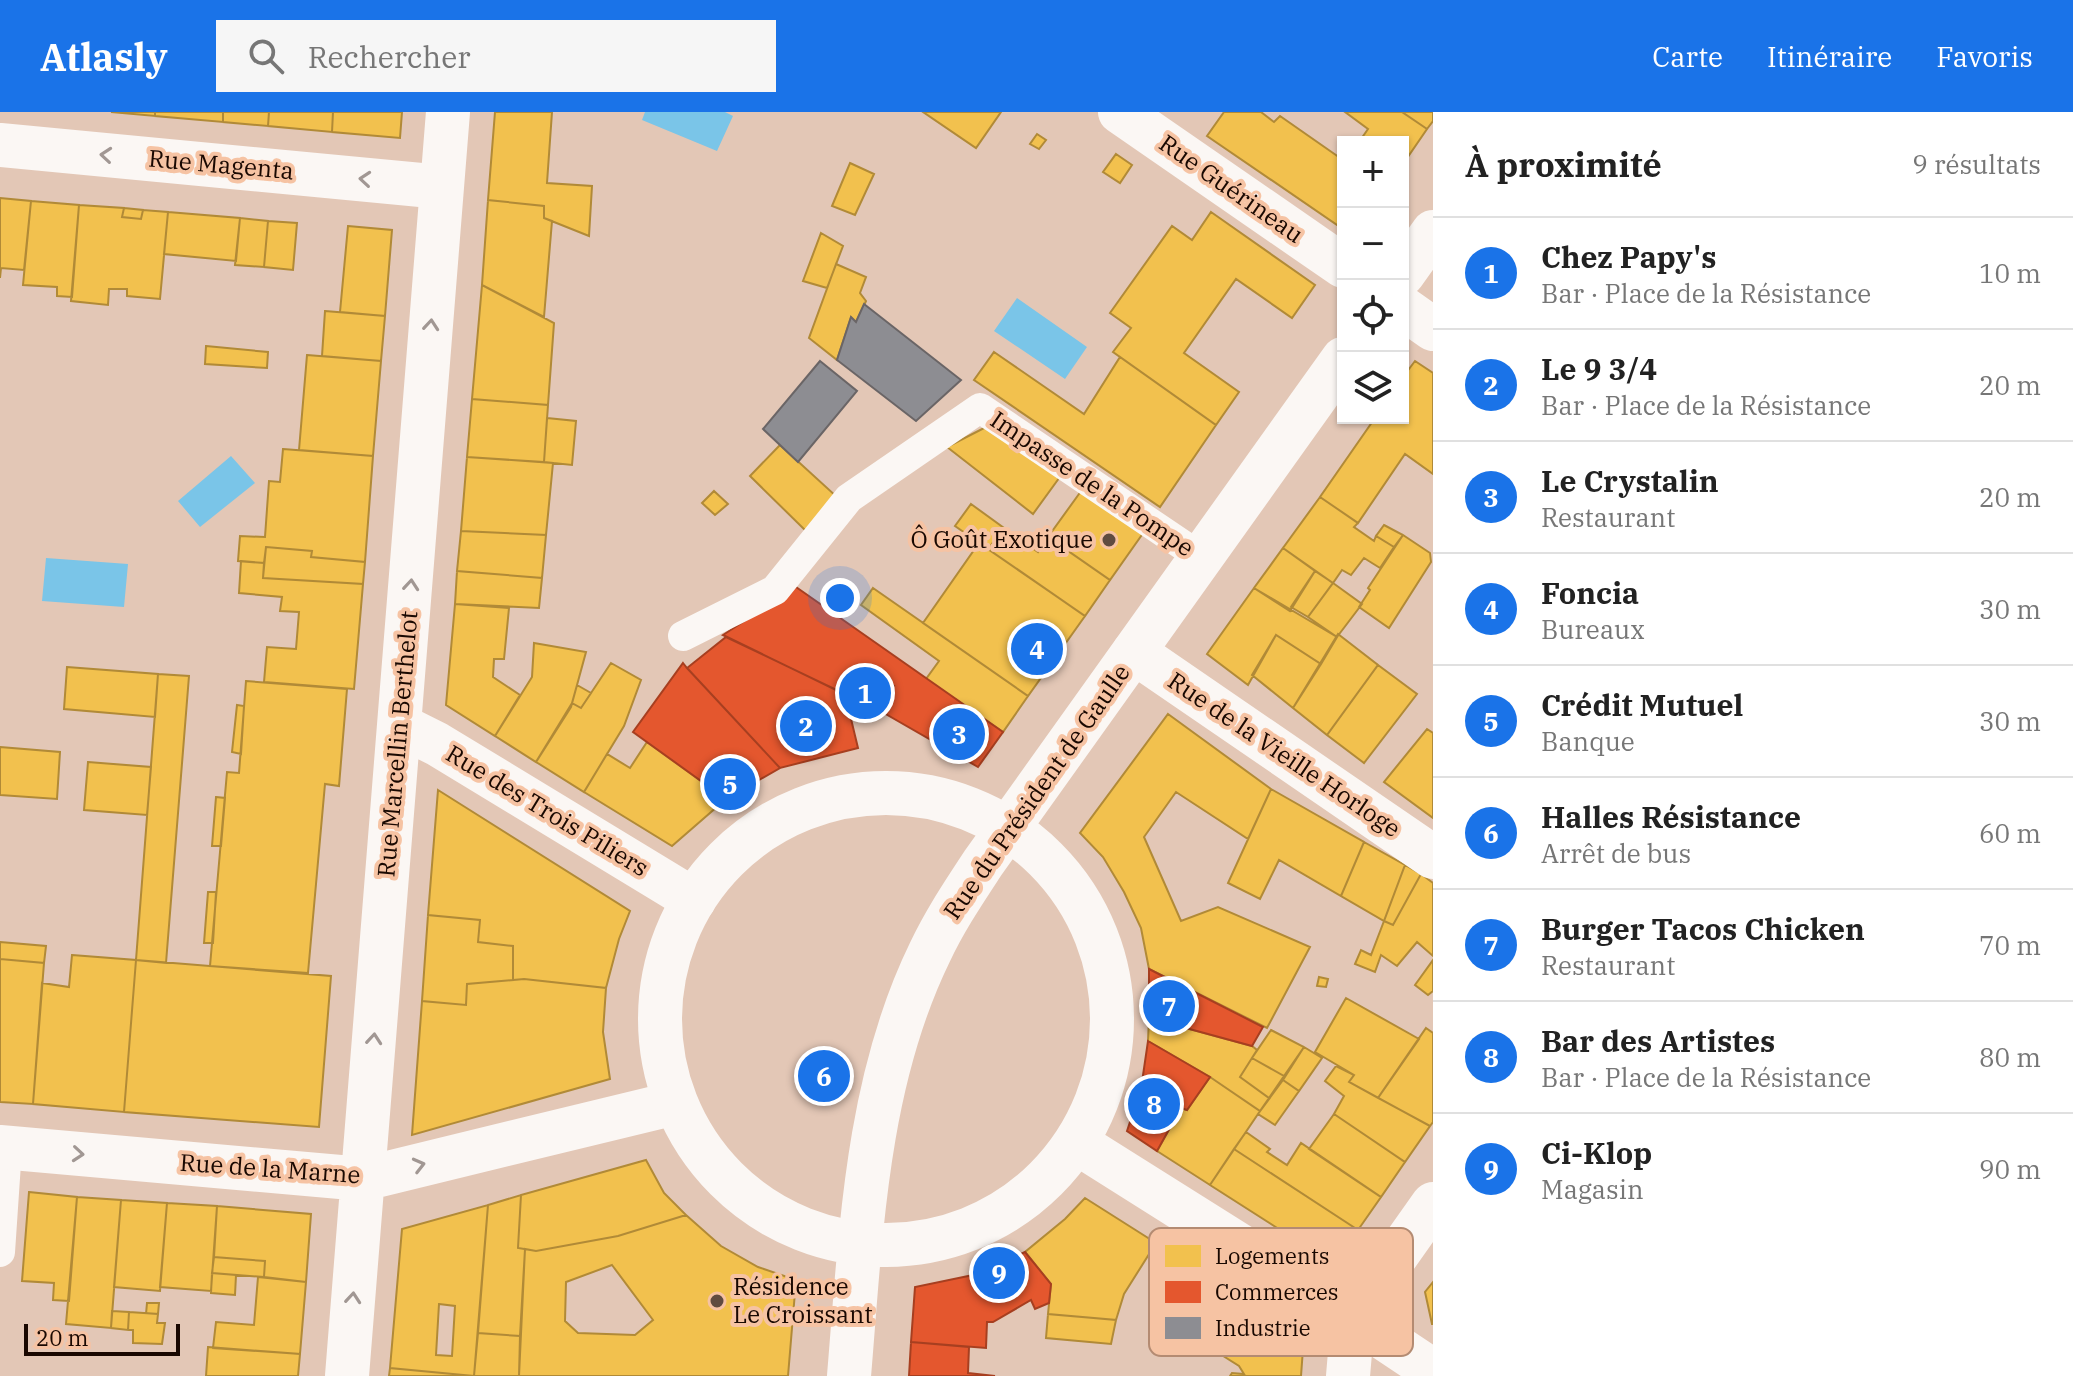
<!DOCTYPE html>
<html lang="fr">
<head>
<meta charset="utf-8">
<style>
  :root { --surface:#fff; --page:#f6f6f6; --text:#222; --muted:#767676; --line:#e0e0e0; --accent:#1a73e8 }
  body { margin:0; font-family:"IBM Plex Serif",serif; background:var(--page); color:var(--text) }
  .controls { position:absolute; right:24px; top:24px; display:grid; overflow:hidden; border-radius:0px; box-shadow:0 2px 6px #0004 }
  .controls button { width:72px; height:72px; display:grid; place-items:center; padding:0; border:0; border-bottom:2px solid var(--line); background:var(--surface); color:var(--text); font:40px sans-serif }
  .scale { position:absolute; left:24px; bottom:20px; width:156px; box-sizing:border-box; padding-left:8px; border:4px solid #190801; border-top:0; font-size:22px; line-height:28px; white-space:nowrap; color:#190801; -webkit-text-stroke:6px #f6c3a3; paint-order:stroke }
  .you { position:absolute; left:840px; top:486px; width:28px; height:28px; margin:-20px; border:6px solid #fff; border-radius:50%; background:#1a73e8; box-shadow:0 0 0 12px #1a73e833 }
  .badge { display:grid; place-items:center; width:52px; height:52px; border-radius:50%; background:var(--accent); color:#fff; font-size:26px; font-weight:700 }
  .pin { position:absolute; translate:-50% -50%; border:4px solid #fff; box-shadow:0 2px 8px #0006 }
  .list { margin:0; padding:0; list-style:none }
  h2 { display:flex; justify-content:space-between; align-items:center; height:104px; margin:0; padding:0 32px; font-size:34px }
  h2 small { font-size:26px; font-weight:400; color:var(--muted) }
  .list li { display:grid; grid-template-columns:52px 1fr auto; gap:24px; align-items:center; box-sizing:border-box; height:112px; padding:0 32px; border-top:2px solid var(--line) }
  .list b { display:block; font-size:30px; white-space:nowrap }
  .list p { margin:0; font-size:26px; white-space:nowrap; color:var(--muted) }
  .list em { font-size:26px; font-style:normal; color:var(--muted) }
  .icon { flex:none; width:44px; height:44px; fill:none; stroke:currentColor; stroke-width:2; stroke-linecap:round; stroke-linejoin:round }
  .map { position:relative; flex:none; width:1433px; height:1264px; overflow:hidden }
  header { display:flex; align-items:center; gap:48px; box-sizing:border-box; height:112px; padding:0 40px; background:var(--accent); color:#fff }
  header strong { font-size:38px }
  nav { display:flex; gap:44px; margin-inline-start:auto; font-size:28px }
  .search { width:560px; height:72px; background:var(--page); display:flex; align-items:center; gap:20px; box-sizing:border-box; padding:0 28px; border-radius:0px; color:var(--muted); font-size:30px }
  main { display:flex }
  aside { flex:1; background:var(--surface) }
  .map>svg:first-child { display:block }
  .water { fill:#7ac5e8 }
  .homes { fill:#f2c14e; stroke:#b18a37; stroke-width:2; fill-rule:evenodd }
  .shops { fill:#e4572e; stroke:#a73f20; stroke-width:2 }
  .industry { fill:#8d8d92; stroke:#6a6566; stroke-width:2 }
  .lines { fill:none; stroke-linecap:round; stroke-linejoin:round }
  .lane { stroke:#fbf7f4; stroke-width:30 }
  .street { stroke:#fbf7f4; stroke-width:44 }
  .secondary { stroke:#fbf7f4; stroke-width:44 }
  .oneway { stroke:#a19793 }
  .poi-dot { fill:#604b40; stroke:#f6c3a3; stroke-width:3 }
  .labels { text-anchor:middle; stroke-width:8; stroke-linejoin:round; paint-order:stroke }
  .street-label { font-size:24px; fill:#190801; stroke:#f6c3a3 }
  .poi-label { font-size:24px; fill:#190801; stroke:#f6c3a3; text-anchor:end }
  .key { fill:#f6c3a3; stroke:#b48b72; stroke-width:2 }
  .key-label { font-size:22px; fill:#190801 }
</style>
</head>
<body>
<header>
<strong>Atlasly</strong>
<div class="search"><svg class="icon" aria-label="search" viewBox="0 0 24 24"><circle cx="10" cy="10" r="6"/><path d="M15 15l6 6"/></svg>Rechercher</div>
<nav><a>Carte</a><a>Itinéraire</a><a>Favoris</a></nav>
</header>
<main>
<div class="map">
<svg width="1433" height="1264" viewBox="0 0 1433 1264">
  <rect width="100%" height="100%" fill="#e3c7b6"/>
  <path class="water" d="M645 0H725L733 4 717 39 642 8Z
    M1017 186 1087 235 1065 267 994 219Z
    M231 344 255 371 200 415 178 389Z
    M46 446 128 452 124 495 42 489Z"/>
  <path class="homes" d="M111 0H155V4Z
    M155 0H223V10L155 4Z
    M223 0H269L268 14 223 10Z
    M269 0H333L332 20 268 14Z
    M333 0H402L400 26 332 20Z
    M495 0H552L547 71 592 74 589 124 544 106V94L488 88Z
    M923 0H1001L976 36Z
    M1224 0H1261L1274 10 1280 4 1343 48V117L1207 24Z
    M1345 0H1402L1427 17 1403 52V30H1359L1368 17Z
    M1402 0H1433V9L1427 17Z
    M1037 22 1046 28 1039 37 1030 32Z
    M1116 42 1132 53 1120 71 1103 60Z
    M850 51 874 62 855 103 832 94Z
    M0 86 31 89 24 158 1 156 0 166Z
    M488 88 544 94V106L552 109 544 205 482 173Z
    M31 89 79 93 72 185 57 184V175L23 173Z
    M79 93 124 96 122 105 141 107 143 98 168 100 160 187 127 184V177H109L108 193 71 189Z
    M124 96 143 98 141 107 122 105Z
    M168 100 240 106 236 149 164 142Z
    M1211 100 1315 173 1292 206 1236 167 1184 241 1239 280 1216 313 1113 240 1131 216 1110 201 1172 114 1192 128Z
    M240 106 268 109 264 155 235 153Z
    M268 109 297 111 293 158 264 155Z
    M348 114 392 118 385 204 340 200Z
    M821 121 843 134 827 176 803 169Z
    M836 152 866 165 860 181 866 189 856 210 851 205 837 248 809 226Z
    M482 173 554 211 548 293 472 287Z
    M325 199 385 204 381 249 322 244Z
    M206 234 268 240 267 256 205 252Z
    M994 240 1084 302 1120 245 1216 313 1160 395 974 268Z
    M307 243 381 249 373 344 299 338Z
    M1415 249 1433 261V362L1405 342 1358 411 1320 385 1375 306H1403V265Z
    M472 287 548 293 544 350 467 345Z
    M547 306 576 309 572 353 544 350Z
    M990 313 1062 362 1033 402 947 335Z
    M780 333 837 385 809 422 750 364Z
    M283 337 373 344 365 450 311 445 312 439 266 435 264 451 238 449 240 424 265 425 269 369 280 370Z
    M467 345 553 351 546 423 461 419Z
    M1084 375 1146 417 1110 468 1048 425Z
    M714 379 728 392 715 403 702 391Z
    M1320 385 1358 411 1354 415 1374 429 1376 424 1394 435 1380 456 1364 446 1351 463 1342 458 1333 471 1283 436Z
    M971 392 1004 416 988 437 955 414Z
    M1384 413 1403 423 1394 435 1376 424Z
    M1004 416 1038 440 1048 425 1110 468 1085 504 988 437Z
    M461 419 546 423 542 466 457 459Z
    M1403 423 1430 441 1431 450 1389 516 1359 495 1370 478 1368 476Z
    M979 431 1085 504 1028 584 923 511Z
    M266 435 312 439 311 445 365 450 363 472 263 466Z
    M1283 436 1315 459 1290 499 1254 476Z
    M241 449 264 451 263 466 363 472 354 577 264 570 267 535 296 537 299 500 280 499 282 485 239 481Z
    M457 459 542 466 539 496 455 492Z
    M1315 459 1333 471 1308 505 1291 495Z
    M1333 471 1362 492 1337 525 1308 505Z
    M873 476 1028 584 1003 620 926 567 939 549 861 493Z
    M1254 476 1337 525 1321 552 1276 523 1248 573 1207 542Z
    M455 492 509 496 504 547H494L493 565 520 583 495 624 446 593Z
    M1338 522 1378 553 1327 623 1293 596Z
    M1276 523 1321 552 1293 596 1252 563Z
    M534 531 586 540 571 595 536 650 495 624 532 565Z
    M611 551 641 568 624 614 584 680 536 650 572 591 581 596Z
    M1378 553 1417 582 1364 651 1327 623Z
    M67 555 158 562 155 605 64 597Z
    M158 562 189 564 166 851 136 848Z
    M246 569 347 577 339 674 325 672 308 861 210 854 227 660 239 661Z
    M577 573 591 581 581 596 572 591Z
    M237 593 244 594 241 642 232 640Z
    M1168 602 1271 677 1248 727 1176 680 1144 725 1181 809 1218 795 1310 835 1267 916 1149 857 1141 816 1124 780 1103 745 1080 721Z
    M1427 617 1433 621V706L1384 670Z
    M647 630 726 687 672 734 584 680 607 642 630 656Z
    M0 635 60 640 57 687 0 683Z
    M88 650 151 655 147 703 84 698Z
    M1271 677 1364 730 1341 784 1279 748 1260 787 1228 771Z
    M438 678 630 799 619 827 606 876 524 867 513 868V834L478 830 480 808 428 803Z
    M216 685 225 686 221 734H212Z
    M1364 730 1405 753 1384 809 1341 784Z
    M1405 753 1421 762 1393 813 1384 809Z
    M1421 762 1433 771V844L1417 830 1397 854 1381 843 1375 860 1355 852 1361 838 1371 843 1384 809 1393 813Z
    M208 780H216L213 831H204Z
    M428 803 480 808 478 830 513 834V868L467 872 466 893 422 889Z
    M0 830 46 834 44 851 0 847Z
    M72 843 136 848 124 1000 33 992 42 871 69 875Z
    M0 847 44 851 33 992 0 990Z
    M136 848 331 864 319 1015 124 1000Z
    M1433 848V879L1428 883 1415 873Z
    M1319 865 1328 867 1326 875 1317 874Z
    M524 867 606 876 603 920 610 967 412 1023 422 889 466 893 467 872Z
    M1346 886 1419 927 1378 986 1349 970 1354 963 1315 940Z
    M1149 906 1252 934 1257 938 1240 965 1269 986 1260 999 1210 965 1148 929Z
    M1426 916 1433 921V1010L1430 1014 1378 986Z
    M1271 918 1304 935 1284 964 1252 946Z
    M1304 935 1322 946 1299 979 1283 968Z
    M1252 946 1284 964 1269 986 1240 965Z
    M1336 954 1354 963 1349 970 1430 1014 1405 1050 1334 1002 1344 984 1325 969Z
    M1210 965 1260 999 1210 1073 1157 1039 1181 996 1187 998Z
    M1283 968 1299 979 1275 1013 1258 1002Z
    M1334 1002 1405 1050 1381 1085 1309 1037Z
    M1246 1020 1270 1037 1267 1040 1287 1053 1301 1031 1381 1085 1358 1118 1234 1037Z
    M1234 1037 1358 1118 1335 1153 1210 1073Z
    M646 1048 664 1081 686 1103 618 1124 536 1139 518 1136 521 1083Z
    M29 1080 77 1085 69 1189 53 1188 54 1171 22 1169Z
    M521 1083 518 1136 525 1137 520 1224 478 1221 488 1093Z
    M77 1085 121 1088 111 1216 66 1212Z
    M1085 1086 1156 1131 1124 1182 1116 1208 1048 1202 1051 1172 1025 1140 1065 1107Z
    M121 1088 167 1091 160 1179 114 1175Z
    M167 1091 217 1094 211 1179 160 1175Z
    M488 1093 474 1264 390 1256 402 1117ZM439 1192 455 1194 452 1244 436 1243Z
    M217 1094 311 1102 306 1170 264 1165 265 1149 214 1145Z
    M686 1103 721 1134 758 1155 796 1168 788 1264H519L525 1137 536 1139 618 1124ZM612 1153 653 1208 635 1223 578 1221 565 1209 566 1170Z
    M214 1145 265 1149 264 1165 212 1161Z
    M212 1161 236 1163 235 1183 211 1181Z
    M258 1165 306 1170 300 1242 213 1236 216 1210 254 1213Z
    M1433 1170V1212H1432L1425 1180Z
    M1233 1180 1304 1223 1301 1264H1230L1232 1261 1244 1262 1239 1254 1201 1230Z
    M147 1191H159L158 1202H146Z
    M112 1199 129 1200 128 1218 111 1216Z
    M129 1200 158 1202 157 1211H165L162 1232 133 1231V1218H128Z
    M1048 1202 1116 1208 1111 1232 1046 1226Z
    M478 1221 520 1224 519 1264H389L390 1256 474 1264Z
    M208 1235 300 1242 298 1264H206Z"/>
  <path class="shops" d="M796 475 1003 620 978 655 877 597 894 574 861 553 840 580 723 523Z
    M726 525 845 582 858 636 780 656 687 556Z
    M683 551 687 556 780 656 726 687 633 620Z
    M1149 857 1263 915 1252 934 1149 906Z
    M1148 929 1210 965 1187 998 1181 996 1157 1039 1127 1019 1141 977Z
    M1025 1140 1051 1172 1049 1191 1035 1197 1031 1188 993 1210H987L986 1236 911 1230 915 1175 973 1163Z
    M911 1230 969 1235 968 1261 995 1264H909Z"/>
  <path class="industry" d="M864 192 961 268 916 309 837 248 851 205 856 210Z
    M820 249 857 279 798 350 763 317Z"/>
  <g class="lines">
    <path class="lane" d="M683 524 775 478 849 386 980 296 1202 446
      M0 1140 7 1036"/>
    <path class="street" d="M1120 0 1343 154
      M0 33 442 75
      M1403 196 1433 217
      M1134 540 1433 745
      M399 613 437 632 694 788
      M1077 1031 1331 1191 1433 1259
      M0 1035 363 1067 675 991
      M347 1264 448 0
      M1348 1264 1353 1205 1433 1092"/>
    <path class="secondary" d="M1403 162 1433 120
      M660 907a226 226 0 1 1 452 0a226 226 0 1 1-452 0Z
      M849 1264C861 1121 866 971 930 840 945 808 964 780 983 751L1343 247"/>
  </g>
  <defs><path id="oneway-chevron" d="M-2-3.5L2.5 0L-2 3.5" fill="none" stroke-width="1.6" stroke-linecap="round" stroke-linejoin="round" transform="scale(2)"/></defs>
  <g class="oneway">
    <use href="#oneway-chevron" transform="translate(106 43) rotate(-175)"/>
    <use href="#oneway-chevron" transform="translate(365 67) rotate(-175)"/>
    <use href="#oneway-chevron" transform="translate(431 213) rotate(-85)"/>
    <use href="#oneway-chevron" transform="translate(411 473) rotate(-85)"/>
    <use href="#oneway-chevron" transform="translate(374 927) rotate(-85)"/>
    <use href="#oneway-chevron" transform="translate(78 1042) rotate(5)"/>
    <use href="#oneway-chevron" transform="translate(419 1053) rotate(-14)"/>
    <use href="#oneway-chevron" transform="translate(353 1186) rotate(-85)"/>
  </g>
  <g class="poi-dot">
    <circle cx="1109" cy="428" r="8"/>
    <circle cx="717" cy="1189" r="8"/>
  </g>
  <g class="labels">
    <g class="street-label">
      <text transform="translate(221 53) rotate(5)" y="8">Rue Magenta</text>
      <text transform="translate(1231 77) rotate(35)" y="8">Rue Guérineau</text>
      <text transform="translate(1092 372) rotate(34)" y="8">Impasse de la Pompe</text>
      <text transform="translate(398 632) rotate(-85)" y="8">Rue Marcellin Berthelot</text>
      <text transform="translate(1284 643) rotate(34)" y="8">Rue de la Vieille Horloge</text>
      <text transform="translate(1037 680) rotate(-55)" y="8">Rue du Président de Gaulle</text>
      <text transform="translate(547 699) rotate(31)" y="8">Rue des Trois Piliers</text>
      <text transform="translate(270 1057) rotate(4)" y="8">Rue de la Marne</text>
    </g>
    <g class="poi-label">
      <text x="1093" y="436">Ô Goût Exotique</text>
      <text x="733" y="1183" text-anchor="start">Résidence<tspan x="733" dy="28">Le Croissant</tspan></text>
    </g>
  </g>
  <rect x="1149" y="1116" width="264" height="128" rx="12" class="key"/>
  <rect x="1165" y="1133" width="36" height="22" fill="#f2c14e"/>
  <rect x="1165" y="1169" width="36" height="22" fill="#e4572e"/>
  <rect x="1165" y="1205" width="36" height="22" fill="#8d8d92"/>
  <g class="key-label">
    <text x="1215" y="1152">Logements</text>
    <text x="1215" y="1188">Commerces</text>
    <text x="1215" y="1224">Industrie</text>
  </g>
</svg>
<div class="controls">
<button>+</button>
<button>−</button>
<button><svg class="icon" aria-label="locate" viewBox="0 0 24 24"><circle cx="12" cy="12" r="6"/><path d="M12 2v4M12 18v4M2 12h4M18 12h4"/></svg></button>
<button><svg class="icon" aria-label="layers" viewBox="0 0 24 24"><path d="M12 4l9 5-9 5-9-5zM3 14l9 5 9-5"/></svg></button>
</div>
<div class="scale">20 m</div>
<div class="you"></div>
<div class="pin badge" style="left:865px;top:581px">1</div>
<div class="pin badge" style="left:806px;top:614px">2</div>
<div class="pin badge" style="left:959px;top:622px">3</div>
<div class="pin badge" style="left:1037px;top:537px">4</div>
<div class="pin badge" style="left:730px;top:672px">5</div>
<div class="pin badge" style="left:824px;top:964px">6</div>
<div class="pin badge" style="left:1169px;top:894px">7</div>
<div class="pin badge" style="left:1154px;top:992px">8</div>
<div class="pin badge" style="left:999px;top:1161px">9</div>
</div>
<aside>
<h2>À proximité<small>9 résultats</small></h2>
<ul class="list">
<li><span class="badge">1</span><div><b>Chez Papy's</b><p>Bar · Place de la Résistance</p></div><em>10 m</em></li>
<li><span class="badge">2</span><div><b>Le 9 3/4</b><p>Bar · Place de la Résistance</p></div><em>20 m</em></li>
<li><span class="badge">3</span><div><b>Le Crystalin</b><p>Restaurant</p></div><em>20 m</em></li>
<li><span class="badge">4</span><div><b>Foncia</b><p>Bureaux</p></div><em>30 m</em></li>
<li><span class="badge">5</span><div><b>Crédit Mutuel</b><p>Banque</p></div><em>30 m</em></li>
<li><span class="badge">6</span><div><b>Halles Résistance</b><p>Arrêt de bus</p></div><em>60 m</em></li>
<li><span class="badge">7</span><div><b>Burger Tacos Chicken</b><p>Restaurant</p></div><em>70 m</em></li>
<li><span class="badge">8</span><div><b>Bar des Artistes</b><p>Bar · Place de la Résistance</p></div><em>80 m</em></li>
<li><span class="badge">9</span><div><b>Ci-Klop</b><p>Magasin</p></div><em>90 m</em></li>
</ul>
</aside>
</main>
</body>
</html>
